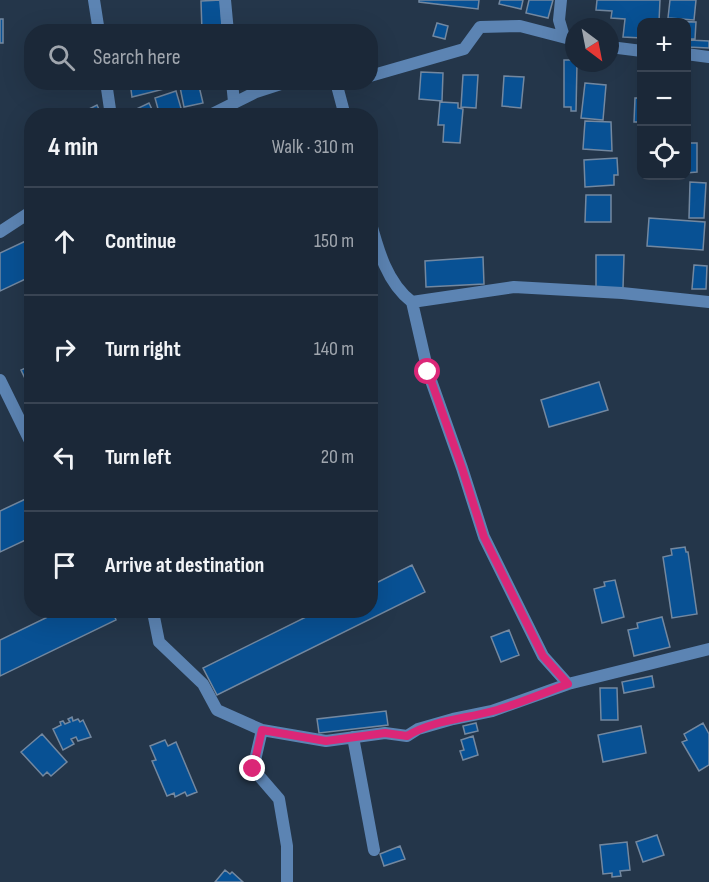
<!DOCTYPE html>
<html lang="en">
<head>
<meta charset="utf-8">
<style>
  :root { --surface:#1b2838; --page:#243040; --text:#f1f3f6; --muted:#a0a6ae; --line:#394453 }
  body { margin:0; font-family:"Sofia Sans Condensed",sans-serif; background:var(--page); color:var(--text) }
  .controls { position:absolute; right:18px; top:18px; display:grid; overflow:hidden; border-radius:12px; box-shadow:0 6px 24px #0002 }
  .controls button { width:54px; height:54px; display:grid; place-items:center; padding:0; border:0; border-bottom:2px solid var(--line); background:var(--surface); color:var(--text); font:30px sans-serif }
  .compass { position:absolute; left:565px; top:18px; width:54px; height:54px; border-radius:50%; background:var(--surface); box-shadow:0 6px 24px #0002; rotate:148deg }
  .stop { position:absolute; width:18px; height:18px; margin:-14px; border:4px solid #db2777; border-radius:50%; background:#fff }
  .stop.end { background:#db2777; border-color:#fff; box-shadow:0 2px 6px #0008 }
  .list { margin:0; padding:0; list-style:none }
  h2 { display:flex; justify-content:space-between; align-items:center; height:78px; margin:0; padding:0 24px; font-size:26px }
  h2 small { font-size:20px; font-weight:400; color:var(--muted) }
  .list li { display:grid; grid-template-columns:39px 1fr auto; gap:18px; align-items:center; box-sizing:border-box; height:108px; padding:0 24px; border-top:2px solid var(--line) }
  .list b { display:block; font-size:22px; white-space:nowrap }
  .list em { font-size:20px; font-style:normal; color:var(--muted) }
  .icon { flex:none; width:33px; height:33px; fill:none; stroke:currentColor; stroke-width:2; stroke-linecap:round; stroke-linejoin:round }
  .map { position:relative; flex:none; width:709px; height:882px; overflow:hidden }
  .search { position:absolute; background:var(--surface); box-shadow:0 6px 24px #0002; left:24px; top:24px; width:354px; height:66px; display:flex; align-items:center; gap:15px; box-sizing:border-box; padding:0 21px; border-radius:24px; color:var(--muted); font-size:22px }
  .panel { position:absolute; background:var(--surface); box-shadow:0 6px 24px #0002; left:24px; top:108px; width:354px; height:510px; border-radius:24px }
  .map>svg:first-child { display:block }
  .building { fill:#085194; stroke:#7388a0; stroke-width:1.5 }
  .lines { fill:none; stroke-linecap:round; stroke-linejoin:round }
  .minor { stroke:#5c84b3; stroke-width:12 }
  .route { stroke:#db2777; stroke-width:8 }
</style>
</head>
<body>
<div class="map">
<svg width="709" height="882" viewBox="0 0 709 882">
  <rect width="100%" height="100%" fill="#24364a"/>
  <path class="building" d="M221 0 222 32H202L201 1Z
    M419 0H479L478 9 419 2Z
    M500 0H523L521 9 499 4Z
    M529 0H553L548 18 526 13Z
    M597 0H660L659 22H642V38L623 37 625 19 611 18 612 11 596 10Z
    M670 0H696L694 20 668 18Z
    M0 19H3V43H0Z
    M674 21 696 22 695 39H686V22Z
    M437 23 448 26 445 39 433 36Z
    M689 40 709 41V48L688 47Z
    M564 60H574V63H577L576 111H571V107H564Z
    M421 72 443 73 442 101 419 99Z
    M463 75H478L476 108 461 107Z
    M504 76 524 77 521 108 502 106Z
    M130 82H171L172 87 132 97Z
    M179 82H198L203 103 184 107Z
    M585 83 606 85 603 120 581 118Z
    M176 91 183 115 160 116 155 98Z
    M635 98H642V122H634Z
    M440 102 458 103V108L463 109 460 143 443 142 444 125H438Z
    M149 103 155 116H130L128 113Z
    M97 105 102 116H75Z
    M585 121 611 122 612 151 583 149Z
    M686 141 688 143H697V172L686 173Z
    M617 158 618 175H614V185L585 187 584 160Z
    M690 182 706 183 704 218H689Z
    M586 195H611V222H585Z
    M649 218 705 222 703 250 647 246Z
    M32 238V276L0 291V253Z
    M596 255H624L623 288H596Z
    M483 257 484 284 426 287 425 261Z
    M694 265 707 266 706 289H692Z
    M32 365V393L21 370Z
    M599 382 608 410 549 427 541 400Z
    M32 496V537L0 552V511Z
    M685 547 686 552H688L697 614 672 618 663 557 672 555 671 549Z
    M412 565 425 592 217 695 203 668 320 610H370V586Z
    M615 580 624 617 602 623 594 589 605 586 604 582Z
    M62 610H112L116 620 0 676V640Z
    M662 617 670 647 634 656 628 630 638 628 637 623Z
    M509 630 519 655 501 662 491 637Z
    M652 676 654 687 624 693 622 682Z
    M600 688H617L618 720H601Z
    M386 711 388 725 319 733 317 719Z
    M72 717 73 721 78 719 80 722 83 720 91 737 78 741 76 737 71 739 74 744 63 750 53 729 61 725 60 722 63 721 65 724 70 722 68 719Z
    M476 723 478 731 465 734 463 726Z
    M703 723 709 734V765L699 771 682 742 687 740 684 734Z
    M641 726 646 753 603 762 598 735Z
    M42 734 67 762 51 776 47 772 43 776 21 752Z
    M473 736 478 755 463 760 460 751 464 750 461 740Z
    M165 740 168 746 176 742 197 792 187 796 185 792 175 797 174 793 167 796 152 761 156 760 150 746Z
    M657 835 664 855 643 862 636 842Z
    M627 842 630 870 620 871 621 876 612 877V873L603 874 600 845Z
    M400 846 405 859 384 866 380 854Z
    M225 870 230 874 232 872 243 882H215Z"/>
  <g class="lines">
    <path class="minor" d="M94 0 99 32
      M225 0 228 32
      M561 0 559 20 564 37
      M610 47 642 51
      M686 54 709 57
      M370 76 464 49 480 27 520 26 574 40
      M106 82 111 116
      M232 82 234 102
      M336 82 345 116
      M208 116 256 92 287 82
      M370 220C378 250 387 283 412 302
      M0 232 32 211
      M0 380 32 445
      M151 610 154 617 159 642 203 684 217 710 262 730 326 741 385 733 407 736 418 729 453 719 492 711 568 684 709 649
      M568 684 543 656 484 537 462 468 428 372 412 302 514 287 622 293 709 302
      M262 730 253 769 279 799 287 846V882
      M353 737 374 850"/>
  </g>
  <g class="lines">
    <path class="route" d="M253 769 262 730 326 741 385 733 407 736C433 720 464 719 493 711 518 704 543 693 568 684L543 656 484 537 462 468 428 372"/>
  </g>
</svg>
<div class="controls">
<button>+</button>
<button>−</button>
<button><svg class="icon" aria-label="locate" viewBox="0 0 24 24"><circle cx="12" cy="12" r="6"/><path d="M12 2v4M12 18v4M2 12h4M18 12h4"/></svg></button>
</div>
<svg class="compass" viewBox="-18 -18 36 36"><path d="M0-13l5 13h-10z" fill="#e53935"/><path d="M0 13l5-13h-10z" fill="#a0a6ae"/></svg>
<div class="stop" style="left:428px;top:372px"></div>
<div class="stop end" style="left:253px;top:769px"></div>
<div class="search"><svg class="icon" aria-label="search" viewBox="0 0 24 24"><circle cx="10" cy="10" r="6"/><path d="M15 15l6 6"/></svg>Search here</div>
<section class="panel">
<h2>4 min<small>Walk · 310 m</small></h2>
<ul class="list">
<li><svg class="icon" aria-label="ahead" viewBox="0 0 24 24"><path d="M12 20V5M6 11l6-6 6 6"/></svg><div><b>Continue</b></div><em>150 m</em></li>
<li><svg class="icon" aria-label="right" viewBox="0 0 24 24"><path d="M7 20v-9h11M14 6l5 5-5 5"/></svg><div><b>Turn right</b></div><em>140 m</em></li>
<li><svg class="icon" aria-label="left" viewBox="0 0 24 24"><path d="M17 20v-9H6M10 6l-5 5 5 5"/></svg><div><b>Turn left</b></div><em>20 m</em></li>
<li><svg class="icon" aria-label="arrive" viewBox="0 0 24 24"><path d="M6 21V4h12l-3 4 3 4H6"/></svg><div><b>Arrive at destination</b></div></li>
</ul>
</section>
</div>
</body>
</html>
